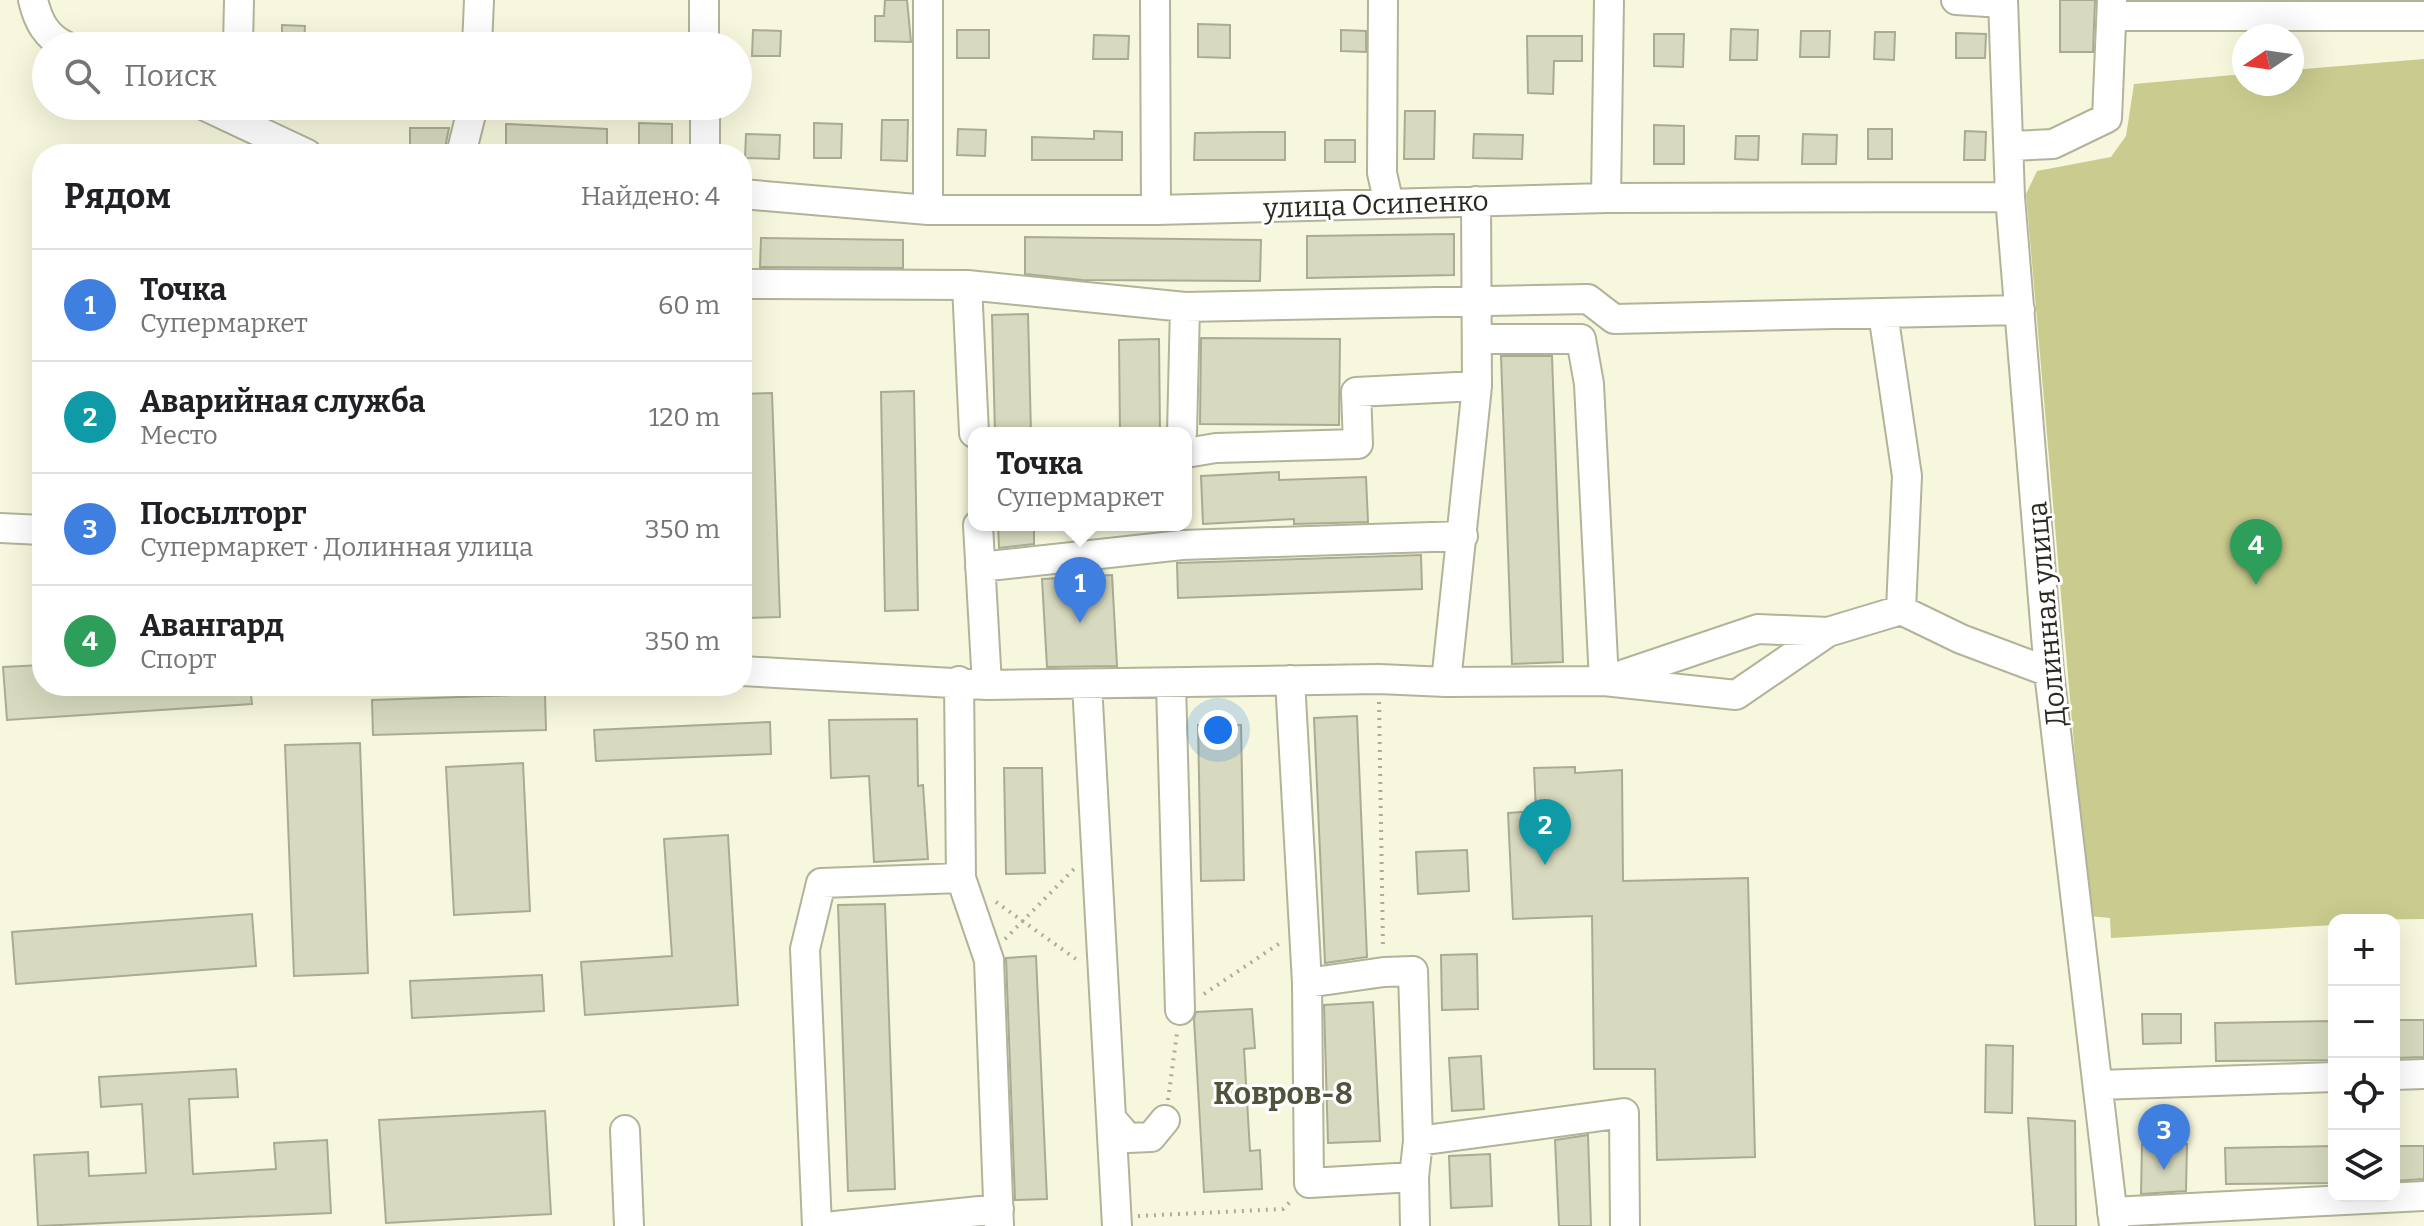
<!DOCTYPE html>
<html lang="ru">
<head>
<meta charset="utf-8">
<style>
  :root { --surface:#fff; --page:#f2f2f2; --text:#202124; --muted:#757577; --line:#e0e0e0; --accent:#ea580c }
  body { margin:0; font-family:Bitter,serif; background:var(--page); color:var(--text) }
  .controls { position:absolute; right:24px; bottom:24px; display:grid; overflow:hidden; border-radius:16px; box-shadow:0 8px 32px #0002 }
  .controls button { width:72px; height:72px; display:grid; place-items:center; padding:0; border:0; border-bottom:2px solid var(--line); background:var(--surface); color:var(--text); font:40px sans-serif }
  .compass { position:absolute; left:2232px; top:24px; width:72px; height:72px; border-radius:50%; background:var(--surface); box-shadow:0 8px 32px #0002; rotate:257deg }
  .you { position:absolute; left:1218px; top:730px; width:28px; height:28px; margin:-20px; border:6px solid #fff; border-radius:50%; background:#1a73e8; box-shadow:0 0 0 12px #1a73e833 }
  .badge { display:grid; place-items:center; width:52px; height:52px; border-radius:50%; background:var(--accent); color:#fff; font-size:26px; font-weight:700 }
  .pin { position:absolute; translate:-50% -66px; filter:drop-shadow(0 2px 4px #0008) }
  .pin::after { content:''; position:absolute; top:42px; width:28px; height:24px; background:inherit; clip-path:polygon(0 0,100% 0,50% 100%) }
  .popup { position:absolute; left:968px; top:427px; width:224px; height:104px; box-sizing:border-box; display:grid; place-content:center; border-radius:16px; background:var(--surface); filter:drop-shadow(0 2px 6px #0005); font-size:26px; white-space:nowrap; color:var(--muted) }
  .popup b { font-size:30px; color:var(--text) }
  .popup::after { content:''; position:absolute; left:50%; top:100%; margin-left:-16px; border:16px solid transparent; border-top-color:var(--surface) }
  .list { margin:0; padding:0; list-style:none }
  h2 { display:flex; justify-content:space-between; align-items:center; height:104px; margin:0; padding:0 32px; font-size:34px }
  h2 small { font-size:26px; font-weight:400; color:var(--muted) }
  .list li { display:grid; grid-template-columns:52px 1fr auto; gap:24px; align-items:center; box-sizing:border-box; height:112px; padding:0 32px; border-top:2px solid var(--line) }
  .list b { display:block; font-size:30px; white-space:nowrap }
  .list p { margin:0; font-size:26px; white-space:nowrap; color:var(--muted) }
  .list em { font-size:26px; font-style:normal; color:var(--muted) }
  .icon { flex:none; width:44px; height:44px; fill:none; stroke:currentColor; stroke-width:2; stroke-linecap:round; stroke-linejoin:round }
  .map { position:relative; flex:none; width:2424px; height:1226px; overflow:hidden }
  .search { position:absolute; background:var(--surface); box-shadow:0 8px 32px #0002; left:32px; top:32px; width:720px; height:88px; display:flex; align-items:center; gap:20px; box-sizing:border-box; padding:0 28px; border-radius:44px; color:var(--muted); font-size:30px }
  .panel { position:absolute; background:var(--surface); box-shadow:0 8px 32px #0002; left:32px; top:144px; width:720px; height:552px; border-radius:32px }
  .map>svg:first-child { display:block }
  .green { fill:#cacb8e }
  .building { fill:#d8dabf; stroke:#aaac92; stroke-width:2 }
  .lines { fill:none; stroke-linecap:round; stroke-linejoin:round }
  .minor-casing { stroke:#b2b39a; stroke-width:32 }
  .path { stroke:#acad98; stroke-width:4; stroke-dasharray:2 6; stroke-linecap:butt }
  .minor { stroke:#fff; stroke-width:28 }
  .labels { text-anchor:middle; stroke-width:6; stroke-linejoin:round; paint-order:stroke }
  .street-label { font-size:28px; fill:#2a2a20; stroke:#fff }
  .neighbourhood-label { font-size:30px; font-weight:bold; fill:#52533c; stroke:#fff }
</style>
</head>
<body>
<div class="map">
<svg width="2424" height="1226" viewBox="0 0 2424 1226">
  <rect width="100%" height="100%" fill="#f6f7dc"/>
  <path class="green" d="M2424 59V919L2334 920V925L2111 938 2110 918 2089 916 2026 194 2037 171 2111 157 2126 136 2134 84 2244 74V84H2292V70Z"/>
  <path class="building" d="M885 0H907L911 42 875 41V16H884Z
    M2060 0H2095L2093 52H2060Z
    M1198 24 1230 25V58L1198 57Z
    M282 25 305 26 304 46H282Z
    M1731 29 1758 30 1757 60H1730Z
    M753 30 781 31 780 56H752Z
    M957 30H989V58H957Z
    M1341 30 1366 31V52L1341 51Z
    M1801 31H1830L1829 57H1800Z
    M1875 32H1895L1894 60 1874 59Z
    M1956 33 1986 34 1985 58H1956Z
    M1654 34H1684L1683 67 1654 66Z
    M1094 35 1129 36 1128 59H1093Z
    M1527 36H1582V61H1554L1553 94 1528 93Z
    M1405 111H1435L1434 159H1404Z
    M882 120H908L907 161 881 160Z
    M639 123 672 124V154H639Z
    M814 123 842 124 841 158H814Z
    M506 124 607 129V154H506Z
    M1654 125 1684 126V164H1654Z
    M410 128H449L444 153 410 152Z
    M958 129 986 130 985 156 957 155Z
    M1868 129H1892V159H1868Z
    M1094 131 1122 132V160H1032V137L1094 139Z
    M1965 131 1986 132 1985 160H1964Z
    M1258 132H1285V160H1194L1195 133Z
    M746 134 780 135 779 159 745 158Z
    M1474 134 1523 135 1522 159 1473 158Z
    M1803 134 1837 135 1836 164H1802Z
    M1736 136H1759L1758 160 1735 159Z
    M1325 140H1355V162H1325Z
    M1454 234V275L1307 278V236Z
    M1025 237 1261 240 1260 281 1082 280 1025 274Z
    M761 238 903 240V268L760 267Z
    M1028 314 1031 433H995L992 315Z
    M1201 338 1340 339 1339 425 1200 424Z
    M1159 339 1160 433H1120L1119 340Z
    M1501 356H1552L1563 662 1512 664Z
    M914 391 918 610 885 611 881 392Z
    M772 393 780 617 746 618 742 394Z
    M1279 472V480L1366 477 1368 522 1294 524V519L1203 524 1201 476Z
    M998 525H1034V544L999 548Z
    M1421 555 1422 589 1178 598 1177 563Z
    M1112 575 1117 666 1047 667 1042 579Z
    M42 665V686H250L252 704 7 720 3 667Z
    M545 694 546 730 373 735 372 700Z
    M1357 716 1367 957 1325 963 1314 718Z
    M917 719 918 786 923 785 928 859 874 862 869 776 831 778 829 720Z
    M770 722 771 754 596 761 594 730Z
    M1198 725H1241L1244 880 1201 881Z
    M360 743 368 973 294 976 285 745Z
    M523 763 530 911 454 915 446 767Z
    M1575 767V773L1622 770 1623 881 1748 878 1755 1157 1657 1160 1655 1069H1594L1592 916 1513 919 1508 813 1536 811 1534 768Z
    M1004 768H1042L1045 873 1006 874Z
    M728 835 738 1005 585 1015 581 962 672 956 664 839Z
    M1467 850 1469 891 1418 894 1416 852Z
    M885 904 895 1189 848 1191 838 905Z
    M252 914 256 966 16 984 12 932Z
    M1477 954 1478 1009 1442 1010 1441 955Z
    M1036 956 1047 1199 1015 1200 1006 958Z
    M542 975 544 1011 412 1018 410 981Z
    M1373 1002 1380 1141 1328 1143 1324 1005Z
    M1252 1009 1255 1048 1244 1049 1250 1151 1260 1150 1262 1189 1204 1192 1194 1019 1196 1012Z
    M2142 1014H2181V1043L2143 1044Z
    M2394 1020H2424V1057L2394 1058Z
    M2334 1021V1060L2216 1061 2215 1023Z
    M1986 1045 2013 1046 2012 1113 1985 1112Z
    M1481 1056 1484 1109 1452 1111 1449 1058Z
    M236 1069 238 1097 189 1099 193 1174 276 1169 274 1143 327 1140 331 1213 38 1226 34 1155 88 1152 89 1176 146 1173 142 1104 101 1107 99 1077Z
    M545 1111 551 1214 386 1223 379 1120Z
    M2028 1118 2075 1121 2076 1226H2035Z
    M1588 1135 1591 1226H1559L1555 1140Z
    M2142 1144H2187L2186 1191 2141 1194Z
    M2334 1146V1183L2226 1184 2225 1148Z
    M2394 1146H2424V1179L2394 1181Z
    M1490 1154 1492 1206 1451 1208 1449 1156Z"/>
  <g class="lines">
    <defs>
      <path id="minor" d="M33 0C38 21 46 37 66 46
        M704 0V46
        M1155 0 1156 210
        M1383 0 1382 173 1389 204
        M1956 0 2003 3
        M2003 0 2010 197 2049 672 2114 1226
        M2112 16H2424
        M238 46 239 0
        M477 46 479 0
        M205 106 307 154
        M705 106V154
        M2011 146 2053 144 2107 118 2112 0
        M461 154 473 106
        M742 194 928 210H1156L1606 198 2010 197
        M1606 198 1609 0
        M928 210V0
        M752 284 967 285 1185 307 1588 299 1614 319 2020 310
        M967 285 974 433
        M1883 313 1907 476 1901 610
        M1182 433 1185 307
        M1186 453 1216 448 1358 444 1356 392 1477 386
        M978 525 987 685
        M0 528 42 530
        M980 567 1182 545 1463 536
        M742 671 987 685 1379 679 1446 682 1477 386 1476 201
        M1613 678 1758 629 1828 632
        M1290 680 1307 983 1384 972 1413 971 1418 1141 1414 1177 1309 1183 1307 983
        M959 681 961 878 989 960 999 1226
        M1604 681 1736 695 1828 632 1901 610 1961 639 2049 672
        M1446 682 1604 681 1589 384 1581 339H1478
        M1087 684 1117 1226
        M1171 684 1180 1010
        M2394 1075 2424 1074
        M2099 1085 2334 1077
        M1111 1118 1128 1138 1151 1137 1165 1120
        M625 1130 629 1226
        M1418 1141 1624 1113 1625 1226
        M1414 1177 1415 1226
        M2112 1212 2424 1196
        M817 1226 805 949 821 883 961 878
        M835 1226 999 1209"/>
    </defs>
    <use href="#minor" class="minor-casing"/>
    <path class="path" d="M1379 702 1383 949
      M996 902 1080 962
      M1005 939 1074 869
      M1204 994 1283 941
      M1168 1100 1177 1033
      M1138 1216 1283 1209 1293 1199"/>
    <use href="#minor" class="minor"/>
  </g>
  <g class="labels">
    <g class="street-label">
      <text transform="translate(1376 204) rotate(-2)" y="10">улица Осипенко</text>
      <text transform="translate(2046 614) rotate(-95)" y="10">Долинная улица</text>
    </g>
    <g class="neighbourhood-label">
      <text x="1283" y="1104">Ковров-8</text>
    </g>
  </g>
</svg>
<div class="controls">
<button>+</button>
<button>−</button>
<button><svg class="icon" aria-label="locate" viewBox="0 0 24 24"><circle cx="12" cy="12" r="6"/><path d="M12 2v4M12 18v4M2 12h4M18 12h4"/></svg></button>
<button><svg class="icon" aria-label="layers" viewBox="0 0 24 24"><path d="M12 4l9 5-9 5-9-5zM3 14l9 5 9-5"/></svg></button>
</div>
<svg class="compass" viewBox="-18 -18 36 36"><path d="M0-13l5 13h-10z" fill="#e53935"/><path d="M0 13l5-13h-10z" fill="#757577"/></svg>
<div class="you"></div>
<div class="pin badge" style="left:1080px;top:623px;background:#3f7fe0">1</div>
<div class="popup"><b>Точка</b>Супермаркет</div>
<div class="pin badge" style="left:1545px;top:865px;background:#0f9aa8">2</div>
<div class="pin badge" style="left:2164px;top:1170px;background:#3f7fe0">3</div>
<div class="pin badge" style="left:2256px;top:585px;background:#2e9e5b">4</div>
<div class="search"><svg class="icon" aria-label="search" viewBox="0 0 24 24"><circle cx="10" cy="10" r="6"/><path d="M15 15l6 6"/></svg>Поиск</div>
<section class="panel">
<h2>Рядом<small>Найдено: 4</small></h2>
<ul class="list">
<li><span class="badge" style="background:#3f7fe0">1</span><div><b>Точка</b><p>Супермаркет</p></div><em>60 m</em></li>
<li><span class="badge" style="background:#0f9aa8">2</span><div><b>Аварийная служба</b><p>Место</p></div><em>120 m</em></li>
<li><span class="badge" style="background:#3f7fe0">3</span><div><b>Посылторг</b><p>Супермаркет · Долинная улица</p></div><em>350 m</em></li>
<li><span class="badge" style="background:#2e9e5b">4</span><div><b>Авангард</b><p>Спорт</p></div><em>350 m</em></li>
</ul>
</section>
</div>
</body>
</html>
